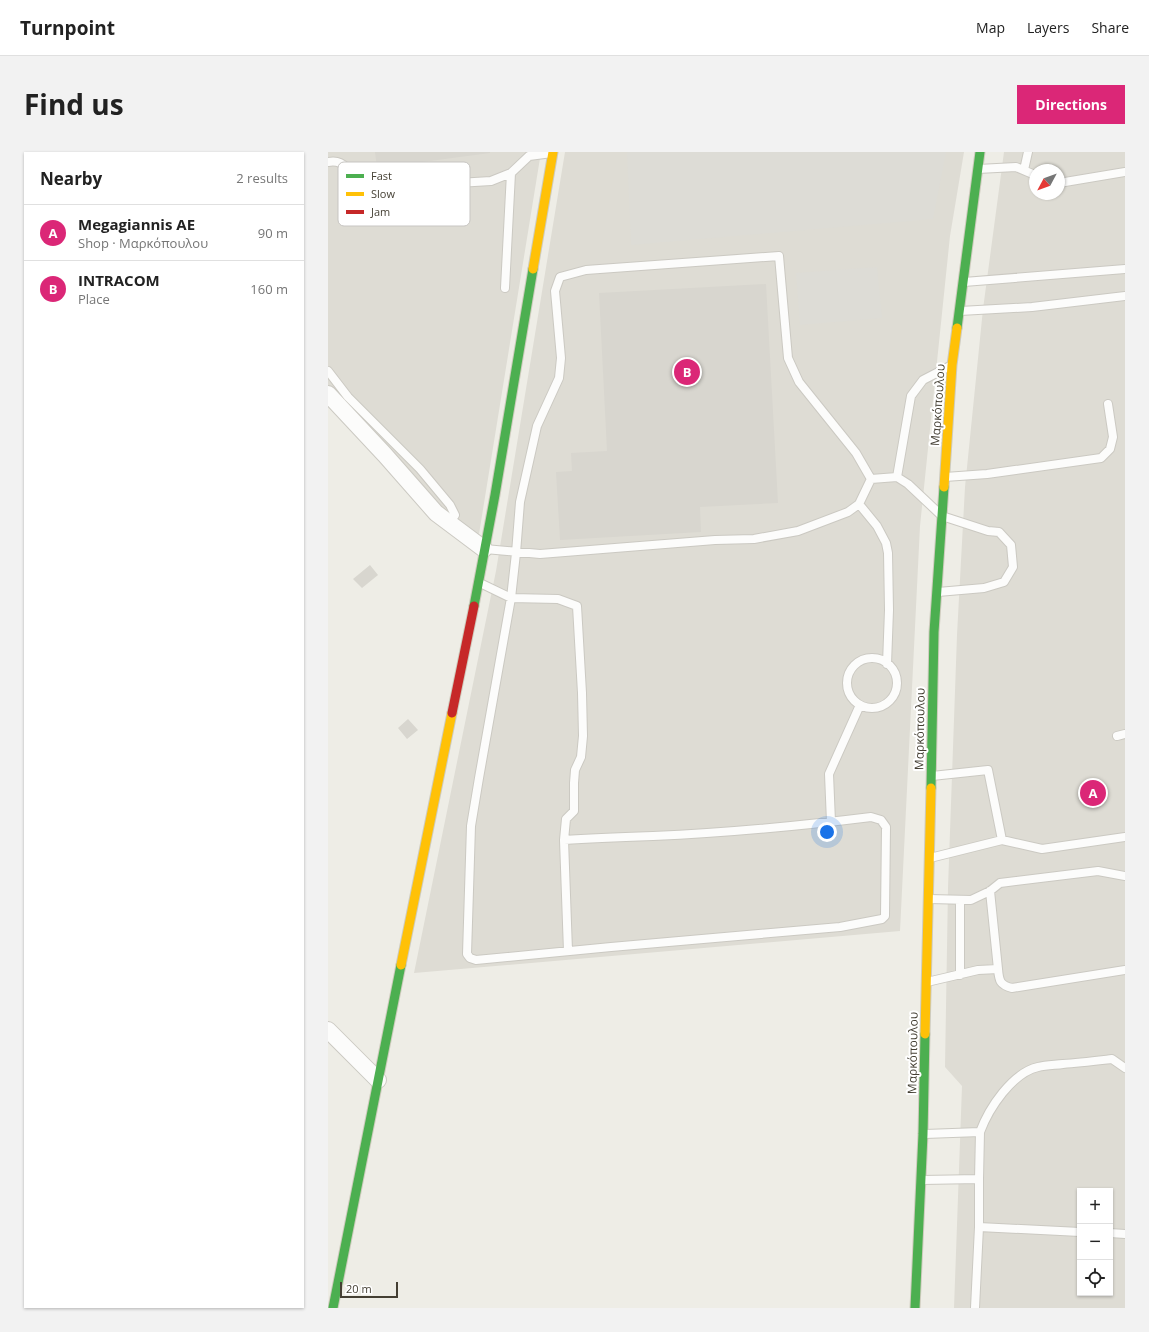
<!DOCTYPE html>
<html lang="en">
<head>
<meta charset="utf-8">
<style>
  :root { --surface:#fff; --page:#f2f2f2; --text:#222; --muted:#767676; --line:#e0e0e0; --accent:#db2777 }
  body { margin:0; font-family:"Open Sans",sans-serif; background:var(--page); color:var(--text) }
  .controls { position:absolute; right:12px; bottom:12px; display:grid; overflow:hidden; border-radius:0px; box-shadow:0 1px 3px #0004 }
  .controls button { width:36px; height:36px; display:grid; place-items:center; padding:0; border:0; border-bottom:1px solid var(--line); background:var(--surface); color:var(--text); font:20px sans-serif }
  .compass { position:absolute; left:701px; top:12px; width:36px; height:36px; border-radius:50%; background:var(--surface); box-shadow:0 1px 3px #0004; rotate:229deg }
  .scale { position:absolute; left:12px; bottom:10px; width:58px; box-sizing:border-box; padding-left:4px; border:2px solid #443f33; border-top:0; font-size:11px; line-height:14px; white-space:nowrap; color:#443f33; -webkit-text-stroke:3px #fff; paint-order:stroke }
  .you { position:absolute; left:499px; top:680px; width:14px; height:14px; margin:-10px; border:3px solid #fff; border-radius:50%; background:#1a73e8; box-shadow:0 0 0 6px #1a73e833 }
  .badge { display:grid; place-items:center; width:26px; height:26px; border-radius:50%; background:var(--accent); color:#fff; font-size:13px; font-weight:700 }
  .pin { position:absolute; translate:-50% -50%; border:2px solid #fff; box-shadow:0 1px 4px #0006 }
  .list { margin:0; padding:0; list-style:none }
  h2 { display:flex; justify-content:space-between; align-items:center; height:52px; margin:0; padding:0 16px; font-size:17px }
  h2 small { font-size:13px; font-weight:400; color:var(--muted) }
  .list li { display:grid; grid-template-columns:26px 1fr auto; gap:12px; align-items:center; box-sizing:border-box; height:56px; padding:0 16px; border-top:1px solid var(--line) }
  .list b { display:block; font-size:15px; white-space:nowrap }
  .list p { margin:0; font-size:13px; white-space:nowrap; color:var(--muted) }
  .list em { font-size:13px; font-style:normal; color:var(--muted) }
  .icon { flex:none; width:22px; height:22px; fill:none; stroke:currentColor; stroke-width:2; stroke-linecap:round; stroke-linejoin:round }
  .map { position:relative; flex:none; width:797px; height:1156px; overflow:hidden; border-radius:0px }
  header { display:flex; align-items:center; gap:24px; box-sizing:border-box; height:56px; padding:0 20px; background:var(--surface); border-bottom:1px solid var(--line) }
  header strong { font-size:19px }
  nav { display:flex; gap:22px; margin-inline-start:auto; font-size:14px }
  .intro { display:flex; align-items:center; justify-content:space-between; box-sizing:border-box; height:96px; padding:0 24px }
  h1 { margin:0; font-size:28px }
  .button { padding:10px 18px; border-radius:0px; background:var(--accent); color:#fff; font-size:14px; font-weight:700 }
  main { display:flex; gap:24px; padding:0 24px }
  aside { flex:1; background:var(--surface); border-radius:0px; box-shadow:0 1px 3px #0004 }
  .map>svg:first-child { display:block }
  .industrial { fill:#dedcd4; fill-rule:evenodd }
  .parking { fill:#dddcd6 }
  .building { fill:#d8d6cf }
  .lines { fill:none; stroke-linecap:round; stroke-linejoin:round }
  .lane-casing { stroke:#cbc9c2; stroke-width:10 }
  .street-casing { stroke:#cbc9c2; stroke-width:18 }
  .fast-casing { stroke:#cecbbd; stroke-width:11 }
  .slow-casing { stroke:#cecbbd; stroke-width:11 }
  .jam-casing { stroke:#cecbbd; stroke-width:11 }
  .lane { stroke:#fcfcfb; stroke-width:8 }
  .street { stroke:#fcfcfb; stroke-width:16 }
  .fast { stroke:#4caf50; stroke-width:9 }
  .slow { stroke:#ffc107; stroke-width:9 }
  .jam { stroke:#c62828; stroke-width:9 }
  .labels { text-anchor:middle; stroke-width:4; stroke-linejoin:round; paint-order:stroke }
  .street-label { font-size:12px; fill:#443f33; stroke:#fff }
  .key { fill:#fff; stroke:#c7c5c2; stroke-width:1 }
  .key-label { font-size:11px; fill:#443f33 }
</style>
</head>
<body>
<header>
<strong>Turnpoint</strong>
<nav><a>Map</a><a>Layers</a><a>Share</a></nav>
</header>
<div class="intro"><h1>Find us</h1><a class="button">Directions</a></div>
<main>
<aside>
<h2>Nearby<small>2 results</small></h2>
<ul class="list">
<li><span class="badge">A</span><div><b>Megagiannis AE</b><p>Shop · Μαρκόπουλου</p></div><em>90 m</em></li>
<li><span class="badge">B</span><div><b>INTRACOM</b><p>Place</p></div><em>160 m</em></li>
</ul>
</aside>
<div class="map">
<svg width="797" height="1156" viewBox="0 0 797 1156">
  <rect width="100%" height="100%" fill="#eeede6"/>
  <path class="industrial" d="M0 0H213L151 382 133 375 111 359 0 236Z
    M237 0H636L622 84 592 374 572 779 86 821 168 419Z
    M676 0H797V1156H626L634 934 617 915 620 736 629 483 637 335 655 157ZM707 18H731V42H707ZM752 1039H782V1141H752Z"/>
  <path class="parking" d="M299 0H618L605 67 303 93Z
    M549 115 554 166 472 173 468 121Z"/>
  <path class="building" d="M47 0H162V1L49 16Z
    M438 132 450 351 372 355 373 380 232 388 228 320 244 319 243 301 279 299 271 141Z
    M42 413 50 423 34 436 25 427Z
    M80 567 90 578 79 587 70 576Z"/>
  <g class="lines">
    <defs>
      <path id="lane" d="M0 10C18 6 24 23 30 37L163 29 183 21 201 4 224 1
        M650 17 688 15 707 23
        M696 18 700 0
        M731 31 797 20
        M636 130 797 117
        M177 136 183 21
        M632 159 704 155 797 144
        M0 219 20 245 92 317 122 353 127 363 121 371
        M569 325 583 244 595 228 622 214
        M617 325 659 322 773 306 782 297 785 285 780 252
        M543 327 569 325 580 332 614 364 660 379 671 380 683 393 685 415 676 430 656 436 610 440
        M531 352 549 374 558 391 560 401 561 458 559 512
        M157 397 212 402 387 388 426 387 470 379 520 360 531 352 543 327
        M152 431 183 446 230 447 249 454 254 541 255 584 253 605 247 618 246 631V659L238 667 236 688 240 799
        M519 531a25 25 0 1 1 50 0a25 25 0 1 1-50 0Z
        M789 584 797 582
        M604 624 660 618 674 688
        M503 670 501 622 532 553
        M236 688C266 686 295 685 325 684 398 681 471 674 543 665L553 668 558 675 557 764 554 767 512 775 283 795 148 808 142 806 139 802 143 674 151 626 183 446 188 401 192 350 209 274 231 226 233 206 227 139 232 125 258 118 451 104 460 206 471 230 528 301 543 327
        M602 706 674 688 714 697 797 685
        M662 739 670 817
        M601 747 643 748 662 739 672 731 770 719 797 724
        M632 748V823
        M599 830 650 818 670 817C671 829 672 833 684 836L797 818
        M597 982 652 980C661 956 684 921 710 915 718 913 727 913 735 912 751 911 767 909 784 907L797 916
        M651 1027 652 980
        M594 1028 651 1027V1075L752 1080
        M782 1081 797 1082
        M647 1156 651 1075"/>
      <path id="street" d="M0 242 57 303 108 361 156 397
        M0 878 50 928"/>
      <path id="fast" d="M629 176 652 0
        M146 454 167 343 205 117
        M603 636 606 480 616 335
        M5 1156 73 813
        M587 1156 595 982 597 882"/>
      <path id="slow" d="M205 117 225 0
        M616 335 624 213 629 176
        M73 813 124 561
        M597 882 603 636"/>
      <path id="jam" d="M124 561 146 454"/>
    </defs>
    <use href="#lane" class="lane-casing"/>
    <use href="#street" class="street-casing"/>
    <use href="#fast" class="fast-casing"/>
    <use href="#slow" class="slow-casing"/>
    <use href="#jam" class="jam-casing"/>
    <use href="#lane" class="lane"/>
    <use href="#street" class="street"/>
    <use href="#fast" class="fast"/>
    <use href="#slow" class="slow"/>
    <use href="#jam" class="jam"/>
  </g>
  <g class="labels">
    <g class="street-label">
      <text transform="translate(610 253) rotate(-86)" y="4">Μαρκόπουλου</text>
      <text transform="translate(592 577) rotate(-89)" y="4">Μαρκόπουλου</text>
      <text transform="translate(585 901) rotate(-89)" y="4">Μαρκόπουλου</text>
    </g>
  </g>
  <rect x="10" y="10" width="132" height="64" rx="6" class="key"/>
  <rect x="18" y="22" width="18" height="4" fill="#4caf50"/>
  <rect x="18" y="40" width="18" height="4" fill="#ffc107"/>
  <rect x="18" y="58" width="18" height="4" fill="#c62828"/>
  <g class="key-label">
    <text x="43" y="28">Fast</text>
    <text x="43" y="46">Slow</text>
    <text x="43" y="64">Jam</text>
  </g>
</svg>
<div class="controls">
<button>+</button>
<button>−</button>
<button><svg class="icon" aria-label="locate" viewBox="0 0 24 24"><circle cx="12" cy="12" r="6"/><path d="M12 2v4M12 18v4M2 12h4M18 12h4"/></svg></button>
</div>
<svg class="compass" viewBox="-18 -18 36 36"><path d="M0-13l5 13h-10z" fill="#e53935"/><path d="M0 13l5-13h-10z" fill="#767676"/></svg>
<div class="scale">20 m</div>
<div class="you"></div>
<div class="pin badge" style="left:765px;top:641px">A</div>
<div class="pin badge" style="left:359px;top:220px">B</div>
</div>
</main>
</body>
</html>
